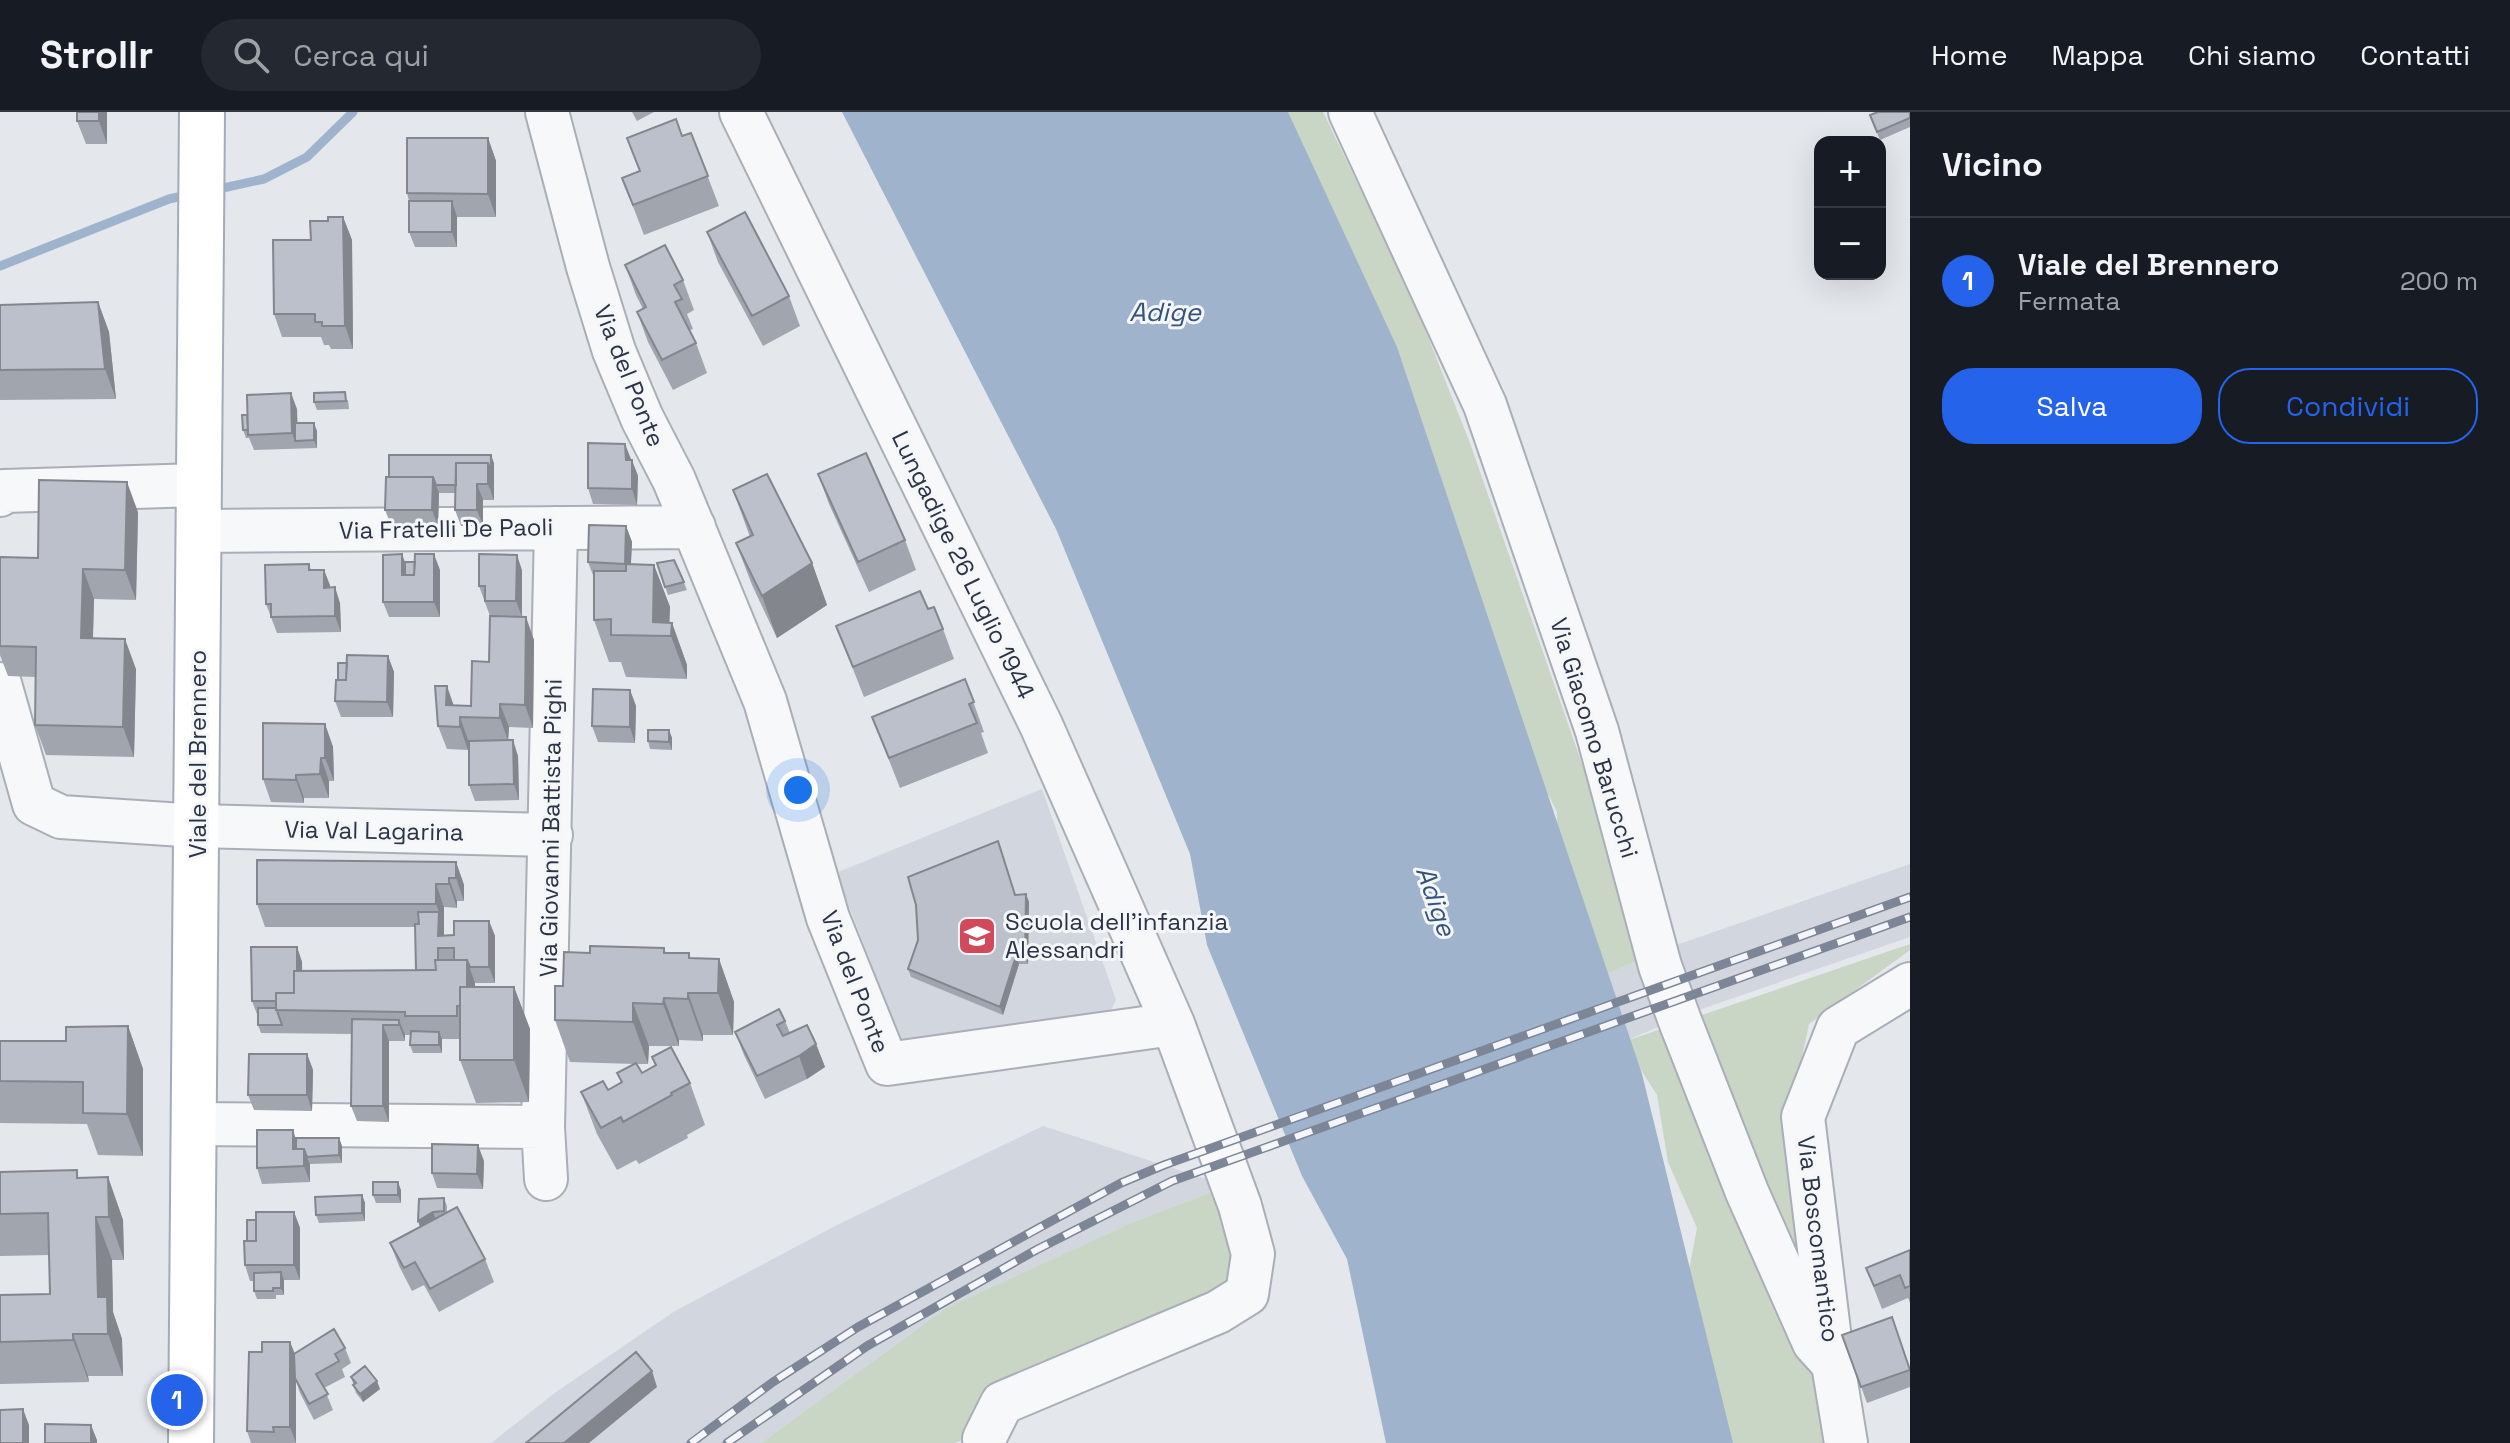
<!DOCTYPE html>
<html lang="it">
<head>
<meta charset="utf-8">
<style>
  :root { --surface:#171b24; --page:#242831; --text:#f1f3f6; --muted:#9ea1a6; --line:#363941; --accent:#2563eb }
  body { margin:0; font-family:"Space Grotesk",sans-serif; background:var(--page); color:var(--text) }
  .controls { position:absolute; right:24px; top:24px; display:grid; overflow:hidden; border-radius:16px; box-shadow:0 8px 32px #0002 }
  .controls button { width:72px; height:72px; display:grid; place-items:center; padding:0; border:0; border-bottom:2px solid var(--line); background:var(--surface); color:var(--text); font:40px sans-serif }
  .you { position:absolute; left:798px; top:678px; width:28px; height:28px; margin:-20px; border:6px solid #fff; border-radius:50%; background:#1a73e8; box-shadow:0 0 0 12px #1a73e833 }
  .badge { display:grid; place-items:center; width:52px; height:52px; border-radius:50%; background:var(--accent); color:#fff; font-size:26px; font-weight:700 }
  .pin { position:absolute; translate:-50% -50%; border:4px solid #fff; box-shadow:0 2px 8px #0006 }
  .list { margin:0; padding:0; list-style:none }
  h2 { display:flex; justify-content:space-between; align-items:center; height:104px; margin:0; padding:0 32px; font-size:34px }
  h2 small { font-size:26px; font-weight:400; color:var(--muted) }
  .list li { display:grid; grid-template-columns:52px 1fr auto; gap:24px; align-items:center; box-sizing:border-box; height:128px; padding:0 32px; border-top:2px solid var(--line) }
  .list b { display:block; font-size:30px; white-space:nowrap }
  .list p { margin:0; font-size:26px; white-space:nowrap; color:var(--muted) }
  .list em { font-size:26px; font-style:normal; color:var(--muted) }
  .actions { display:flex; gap:16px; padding:24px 32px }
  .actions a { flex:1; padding:18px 0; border:2px solid var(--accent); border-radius:32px; text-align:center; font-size:28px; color:var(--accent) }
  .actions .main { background:var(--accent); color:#fff }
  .icon { flex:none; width:44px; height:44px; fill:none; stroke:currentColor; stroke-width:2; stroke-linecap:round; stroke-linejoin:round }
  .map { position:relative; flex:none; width:1910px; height:1331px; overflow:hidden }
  header { display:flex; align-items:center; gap:48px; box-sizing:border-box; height:112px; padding:0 40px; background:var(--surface); border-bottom:2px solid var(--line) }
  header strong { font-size:38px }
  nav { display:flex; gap:44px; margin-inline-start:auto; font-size:28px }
  .search { width:560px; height:72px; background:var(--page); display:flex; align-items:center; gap:20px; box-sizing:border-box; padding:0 28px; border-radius:44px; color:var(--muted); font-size:30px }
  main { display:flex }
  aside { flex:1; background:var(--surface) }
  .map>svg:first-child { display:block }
  .built { fill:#d2d6de }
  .green { fill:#c9d6c5 }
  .water { fill:#9fb4cc }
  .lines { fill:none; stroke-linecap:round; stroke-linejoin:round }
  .stream { stroke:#9fb4cc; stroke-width:9 }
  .minor-casing { stroke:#a9aeb7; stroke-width:46 }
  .major-casing { stroke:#a3abb8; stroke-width:48 }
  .minor { stroke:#f7f8fa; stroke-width:42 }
  .major { stroke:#fff; stroke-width:44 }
  .rail-casing { stroke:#7d8696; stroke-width:9 }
  .rail { stroke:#f4f6f9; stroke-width:6; stroke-dasharray:18; stroke-linecap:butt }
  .wall { fill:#a1a5ae }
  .shaded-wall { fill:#83868d }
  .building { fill:#bbc0ca; stroke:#83868d; stroke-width:2 }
  .labels { text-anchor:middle; stroke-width:6; stroke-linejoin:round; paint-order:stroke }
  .street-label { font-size:24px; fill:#2b3445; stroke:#f4f6f9 }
  .poi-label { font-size:24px; fill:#2b3445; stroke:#f4f6f9; text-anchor:start }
  .water-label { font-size:26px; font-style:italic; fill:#34527a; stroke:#f4f6f9 }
</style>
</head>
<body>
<header>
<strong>Strollr</strong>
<div class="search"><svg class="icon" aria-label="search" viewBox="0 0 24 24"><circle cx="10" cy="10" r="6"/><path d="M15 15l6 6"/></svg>Cerca qui</div>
<nav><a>Home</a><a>Mappa</a><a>Chi siamo</a><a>Contatti</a></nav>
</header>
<main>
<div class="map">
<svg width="1910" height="1331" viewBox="0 0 1910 1331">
  <rect width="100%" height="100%" fill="#e4e7ec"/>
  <path class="built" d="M1042 677 1116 888 1110 900 914 934 901 928 836 761Z
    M1910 752V825L1693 900 1623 930 1597 866 1668 836Z
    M1043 1014 1228 1074 1133 1110 946 1196 761 1331H491L556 1280 675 1199 837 1113Z"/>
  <path class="green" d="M1212 0H1323L1411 182 1470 331 1649 844 1597 866 1557 731V700L1549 684 1537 672Z
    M1910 832V838L1809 912 1785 1027 1828 1331H1728L1688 1224 1690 1153 1697 1116 1668 1050 1657 983 1623 930Z
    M1228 1074 1256 1158 1223 1184 956 1331H761L946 1196 1133 1110Z"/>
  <path class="water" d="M842 0H1288L1397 235 1642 962 1733 1331H1386L1347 1147 1302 1064 1207 833 1190 742 1056 417Z"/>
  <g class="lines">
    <path class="stream" d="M214 78 264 67 307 45 353 0
      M0 154 169 87 191 82"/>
    <defs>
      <path id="minor" d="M547 0 588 155 614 239 642 306 674 368 765 589 828 806 887 952 1173 912
        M741 0 1041 613 1173 912 1240 1094 1253 1142 1247 1182 1218 1200 1002 1291 984 1327 985 1331
        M1350 0 1485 293 1597 619 1660 854 1680 909 1747 1080 1814 1231 1833 1252
        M0 383 4 379 199 373
        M198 419 694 415
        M0 572 34 692 61 705 198 714 551 723
        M195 1012 543 1015
        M546 1067 543 1015 556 416
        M1846 1331 1833 1252 1803 1005 1838 916 1910 872"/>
      <path id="major" d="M191 1331 202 0"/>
    </defs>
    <use href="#minor" class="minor-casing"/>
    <use href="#major" class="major-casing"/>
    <use href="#minor" class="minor"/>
    <use href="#major" class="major"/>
    <defs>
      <path id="rail" d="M691 1331 773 1270 858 1215 1121 1071 1164 1053 1910 785
        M727 1331 867 1234 1036 1138 1172 1069 1910 805"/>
    </defs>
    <use href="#rail" class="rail-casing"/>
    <use href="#rail" class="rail"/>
  </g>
  <path class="wall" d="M107 0V32H86L77 9Z
    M632 0H654L637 9Z
    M1910 0V15L1880 28 1870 3Z
    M691 21 719 94 644 123 622 66 639 59 682 24Z
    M488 26 496 49V105H457V135H415L409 120V89L407 81Z
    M343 105 352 128 353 237H331L329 233H324L321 225H282L274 202 311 128 328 109Z
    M707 120 789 184 800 214 763 234 718 150Z
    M625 153 683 168 694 198 687 202 693 217 690 218 696 231 707 261 673 278 648 230 637 200 643 197 636 183Z
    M98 190 109 220 116 287 0 288V193Z
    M348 288 349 297 317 298 314 290Z
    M297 297V311L317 319V336L254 338 249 326H246L243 318Z
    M631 348 638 364 637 393 593 392 588 376Z
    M494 351V388H483V414H461L455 398 456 381H439L438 414 391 413 385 398 386 365Z
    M818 362 905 428 916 458 869 480 829 392Z
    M733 378 812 451 827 493 777 526 752 473 736 431 750 425Z
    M138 400 136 488 94 487 93 526 136 557 134 645 46 643 35 613 36 565 8 564 0 543V445L38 446Z
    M626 414 632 430 631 452 654 453 670 495 669 511H672L687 553V567L626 565 621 550H609L594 508V466L588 450Z
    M674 448 687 478 668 483 657 451Z
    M405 450 440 458V505H389L383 490Z
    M309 452 311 458H324L330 476 340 491 341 520 277 521 266 492Z
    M522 458V505L534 528 533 616 509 615 508 629 518 644 519 688 475 689 469 673 498 629 468 628V638L447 637 438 614 454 593 471 594 489 550 490 504 479 474Z
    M928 497 943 517 954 547 864 585 836 514Z
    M388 544 394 560 393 605H341L335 589 338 568 347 551Z
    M965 567 984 620 981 621 988 641 900 676 872 605Z
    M630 578 636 594 635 631 598 630 592 614Z
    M325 612 333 635 334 669H329V686H304V691L271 690 263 667Z
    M669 618 672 626V638L650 637 648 629Z
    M456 750 464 773V789H457V796L444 795V824L454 823 489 809 495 824V871H475V875H514L530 917 529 990 476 991 460 948V927H442V941H413L410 933 411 923H404L405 929H389V1010L357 1009 351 994 352 922 261 921 258 913V905L252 889 297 835 302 850V859L416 858 415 815H265L257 792Z
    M1015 783 1029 790 1028 852H1019L1003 903 911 865 908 857Z
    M664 836 666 841H689L691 847H719L734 890 733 923H703V929L679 928V934H649L648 952H637L642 961 655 954 652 945 690 971 705 1013 687 1023 688 1026 639 1052 636 1048 617 1058 597 1022 581 980 608 978 621 971 617 961 635 952 570 950 555 908 563 874 590 841Z
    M785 909 790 921 816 932 825 955 807 967 765 987 744 943 735 920Z
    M128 914 143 957V1044L98 1043 87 1012 0 1011V929H66Z
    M307 942 313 958 312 999 254 998 248 983Z
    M296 1026H339L342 1034V1051L310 1052V1070L262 1072 257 1056Z
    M484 1049 483 1077 437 1076 432 1061Z
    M0 1060 79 1066 108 1065 123 1108 124 1148H112L113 1200 122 1227 123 1264H88L89 1270 0 1272V1183L50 1182 49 1143 0 1144Z
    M401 1078V1091H376L373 1083Z
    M362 1083 365 1091V1109L319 1111 316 1103Z
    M444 1086 447 1094V1100L485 1147 494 1170 439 1200 424 1173 412 1179 399 1154 390 1131 420 1115 418 1109Z
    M294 1100 300 1116V1168H284V1183H276V1187H257L254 1179V1169H250L245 1153 247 1129 256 1108Z
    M1910 1138V1191L1908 1186 1882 1197 1866 1156Z
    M1842 1223 1910 1256V1275L1867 1291Z
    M290 1230 295 1242 345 1236 351 1251 342 1257 345 1265 324 1276 333 1298 314 1308 300 1281 296 1269V1331H251L247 1319 262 1240Z
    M351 1265 380 1277 363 1290 356 1281Z"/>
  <path class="shaded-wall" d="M99 0H107V32L99 9Z
    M488 26 496 49V105L488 82Z
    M452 89 457 105V135L452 120Z
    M343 105 352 128 353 237 345 214Z
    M98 190 109 220 116 287 105 257Z
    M291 281 297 297 298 329H295L292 321Z
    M314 311 317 319V336L314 328Z
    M625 332 631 347V364L626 348Z
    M491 343 494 351V388L488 372V351Z
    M632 348 638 364 637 393 632 377Z
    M433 365 439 381 438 414 432 398Z
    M127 370 138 400 136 488 125 458Z
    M477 372 483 388V414L477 398Z
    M626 414 632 430 630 467 625 452Z
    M402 442 408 458V470L402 463Z
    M434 442 440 458V505L434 490Z
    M517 443 522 458V505L516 489Z
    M812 451 827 493 777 526 762 484Z
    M654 453 670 495 669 524 653 510Z
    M83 457 94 487 92 556 81 526Z
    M324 458 330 473V491L324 476Z
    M335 475 340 491 341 520 335 504Z
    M526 505 534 528 533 616 525 593Z
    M672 511 687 553V567L671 524Z
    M125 527 136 557 134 645 123 615Z
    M388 544 394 560 393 605 387 590Z
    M447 574 455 597 454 616 446 593Z
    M630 578 636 594 635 631 630 615Z
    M500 592 509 615 508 629 500 606Z
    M460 605 468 628V638L460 615Z
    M325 612 333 635 334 669 325 646Z
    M669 618 672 626V638L669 630Z
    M513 628 518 644 519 688 514 672Z
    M321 646 329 669V686L320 662Z
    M296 663 304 686V691L296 668Z
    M456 750 464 773V789L456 766Z
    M449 766 457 789V796L449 772Z
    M436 772 444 795V836L438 824 439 800 436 792Z
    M1026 782 1029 790 1028 852 1025 845Z
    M489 809 495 824V871L489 855Z
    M297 835 302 850 303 898 297 888Z
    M1016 844 1019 852 1003 903 1000 895Z
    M719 847 734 890 733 923 718 881Z
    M467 848 475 871 476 918 467 895Z
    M514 875 530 917 529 990 514 948Z
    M688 881 703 923V929L688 887Z
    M664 886 679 928V934L663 892Z
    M633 891 649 934 648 952 633 910Z
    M399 908 405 923V929L399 913Z
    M383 913 389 929V1010L383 994Z
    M128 914 143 957V1044L127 1002Z
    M439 920 442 927V941L439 933Z
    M816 932 825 955 807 967 799 944Z
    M307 942 313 958 312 999 307 983Z
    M293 1018 298 1034V1045L293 1037Z
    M339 1026 342 1034V1051L339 1043Z
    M478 1033 484 1049 483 1077 477 1062Z
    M304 1037 310 1053V1070L304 1054Z
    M108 1065 123 1108 124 1148 109 1105Z
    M398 1070 401 1078V1091L398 1083Z
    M362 1083 365 1091V1109L362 1101Z
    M294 1100 300 1116V1168L294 1153Z
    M433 1100 436 1108 421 1117 418 1109Z
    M96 1105 112 1148 113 1200 122 1227 123 1264 108 1222 98 1185Z
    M281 1160 284 1168V1183L281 1176Z
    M73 1222 88 1264 89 1270 73 1228Z
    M290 1230 296 1245V1331L290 1315Z
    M652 1259 657 1275 589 1331H564Z
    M377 1269 380 1277 363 1290 360 1282Z
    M23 1297 29 1313V1331H23Z
    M91 1313 97 1328V1331H91Z"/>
  <path class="building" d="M77 0H99V9H77Z
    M1878 0H1910V6L1877 20 1870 3Z
    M676 7 682 24 691 21 708 64 633 93 622 66 640 59 627 26Z
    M407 26H488V82L407 81Z
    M409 89H452V120H409Z
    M745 100 789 184 752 204 707 120Z
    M328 105H343L345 214H322V210H315V202H274L273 128H311L310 109H328Z
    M665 133 683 168 674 173 682 187 675 190 696 231 662 248 637 200 646 195 625 153Z
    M98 190 105 257 0 258V193Z
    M345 280 346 289 314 290V281Z
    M291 281 292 321 248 323 247 283Z
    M242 303H247L248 318H243Z
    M295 311H314V328L295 329Z
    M588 331 625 332 626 348H632V377L588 376Z
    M866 341 905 428 858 450 818 362Z
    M389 343H491V359L488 351H456V373H436L433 365H389Z
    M456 351H488V372H477V398H455Z
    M767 362 812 451 762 484 736 431 753 423 733 378Z
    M386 365H433L432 398H385Z
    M39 368 127 370 125 458 83 457 81 526 125 527 123 615 35 613 36 535 0 534V445L38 446Z
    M589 413 626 414 625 452 588 450Z
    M402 442V463H414L415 442H434V490H383V443Z
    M479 442 517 443 516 489H485V474H479Z
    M674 448 684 470 665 475 657 451Z
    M405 450H415L414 463H405Z
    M309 452V458H324V476L335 475V504L271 505V492H266L265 453Z
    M626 452 654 453 653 510 672 511 671 524 611 523V507L594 508V459H626Z
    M920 479 928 497 934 495 943 517 853 555 836 514Z
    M490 504 526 505 525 593 500 592V606L460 605V615L438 614 435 574H447L446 593 471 594 472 549 489 550Z
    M347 543 388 544 387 590 335 589 336 568H346Z
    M338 551H347L346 568H338Z
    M965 567 974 590 969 592 977 611 889 646 872 605Z
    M593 577 630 578V615L592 614Z
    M263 611 325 612V646H321L320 662 296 663V668L263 667Z
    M648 618H669V630L648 629Z
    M513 628 514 672 469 673V629Z
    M998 729 1015 783 1026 782 1025 845 1016 844 1000 895 908 857 918 828 916 793 908 765Z
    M257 748 456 750V766H449V772H436V792H257Z
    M418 800H439L438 824 454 823V809H489V855H470L467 848H454V836H438V848H435L436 858H416L415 812H419Z
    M590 834 664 836V841H689V846L719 847 718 881H688V887L664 886 663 892 633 891V910L555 908V874H563L564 840 590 841Z
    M251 835H297V859H294V881H276V889H252Z
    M435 848H467V875H460V894H457V904H405V900L276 898V881H294V859L436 858Z
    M460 875H514V948H460Z
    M258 896H276L282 913H258Z
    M779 897 785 909 777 913 783 924 807 913 816 932 799 944 757 964 735 920Z
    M352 907 399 908V913H383V994H351Z
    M128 914 127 1002 83 1001V970L0 969V929H66V915Z
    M411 919 439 920V933H410Z
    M671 935 690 971 671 981 672 983 623 1010 621 1005 601 1016 581 980 603 969 608 978 622 970 617 961 636 951 642 961 656 953 652 945Z
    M249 942H307V983H248Z
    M257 1018H293V1037H304V1054L257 1056Z
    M296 1026H339V1043L307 1045 304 1037H296Z
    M432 1032 478 1033 477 1062 432 1061Z
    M77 1058V1066L108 1065 109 1105H96L98 1185H107L108 1222H73V1228L0 1230V1183L50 1182 48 1101 0 1102V1060Z
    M373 1070H398V1083H373Z
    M362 1083V1101L316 1103 315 1085Z
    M444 1086V1099L433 1100 418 1109 419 1087Z
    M457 1095 485 1147 430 1177 415 1150 404 1156 390 1131Z
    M256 1100H294V1153H245L244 1129H256Z
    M247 1108H256V1129H247Z
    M1910 1138V1174L1905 1176 1900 1163 1874 1174 1866 1156Z
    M281 1160V1176H273V1179H254V1161Z
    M1892 1205 1910 1258 1861 1275 1842 1223Z
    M334 1217 345 1236 335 1242 339 1249 316 1262 328 1282 309 1292 295 1266 294 1242Z
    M262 1230H290V1315H273L274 1320 247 1319 249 1240H262Z
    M636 1240 652 1259 564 1331H526Z
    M365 1254 377 1269 360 1282 353 1273 356 1271 351 1265Z
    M23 1297V1331H0V1298Z
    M45 1312 91 1313V1331H45Z"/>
  <defs>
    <symbol id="school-square" viewBox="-11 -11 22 22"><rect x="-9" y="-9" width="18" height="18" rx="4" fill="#d1495b" stroke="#f4f6f9"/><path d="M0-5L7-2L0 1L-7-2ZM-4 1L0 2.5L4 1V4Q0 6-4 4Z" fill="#fff"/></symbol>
  </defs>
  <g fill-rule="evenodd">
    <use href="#school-square" x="955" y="802" width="44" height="44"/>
  </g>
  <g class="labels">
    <g class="street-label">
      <text transform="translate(629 264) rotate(68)" y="8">Via del Ponte</text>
      <text transform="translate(446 417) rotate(-1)" y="8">Via Fratelli De Paoli</text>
      <text transform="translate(963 453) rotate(64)" y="8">Lungadige 26 Luglio 1944</text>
      <text transform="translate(1594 626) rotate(73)" y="8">Via Giacomo Barucchi</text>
      <text transform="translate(198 642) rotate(-90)" y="8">Viale del Brennero</text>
      <text transform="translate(551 716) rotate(-89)" y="8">Via Giovanni Battista Pighi</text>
      <text transform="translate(374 719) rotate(1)" y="8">Via Val Lagarina</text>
      <text transform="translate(855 870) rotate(69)" y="8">Via del Ponte</text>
      <text transform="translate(1818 1127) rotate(83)" y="8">Via Boscomantico</text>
    </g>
    <g class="poi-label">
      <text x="1005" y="818">Scuola dell'infanzia<tspan x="1005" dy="28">Alessandri</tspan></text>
    </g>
    <g class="water-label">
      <text x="1165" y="209">Adige</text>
      <text transform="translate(1436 789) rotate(71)" y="9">Adige</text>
    </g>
  </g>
</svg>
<div class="controls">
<button>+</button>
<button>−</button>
</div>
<div class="you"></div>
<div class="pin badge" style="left:177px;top:1288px">1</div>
</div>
<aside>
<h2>Vicino<small></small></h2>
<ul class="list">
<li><span class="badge">1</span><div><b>Viale del Brennero</b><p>Fermata</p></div><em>200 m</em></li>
</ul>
<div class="actions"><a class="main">Salva</a><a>Condividi</a></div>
</aside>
</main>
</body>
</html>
